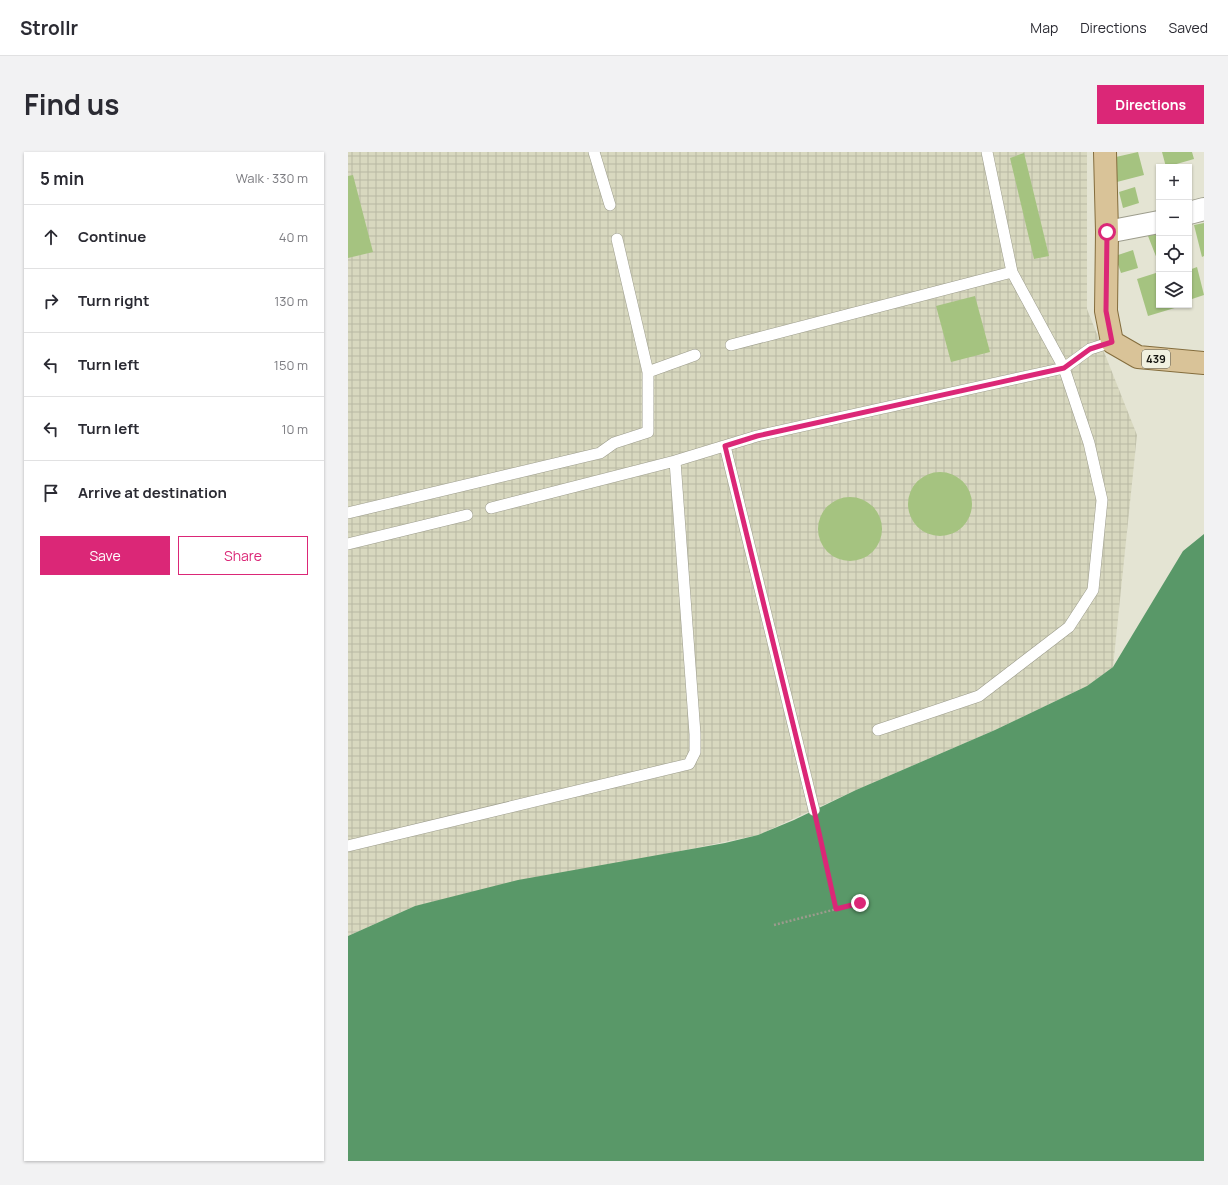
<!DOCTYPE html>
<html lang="en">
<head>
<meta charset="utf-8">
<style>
  :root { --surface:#fff; --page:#f2f2f3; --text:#2b2b33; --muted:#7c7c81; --line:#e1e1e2; --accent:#db2777 }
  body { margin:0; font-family:Manrope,sans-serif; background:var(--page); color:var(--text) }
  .controls { position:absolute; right:12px; top:12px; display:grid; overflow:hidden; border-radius:0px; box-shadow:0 1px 3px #0004 }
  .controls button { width:36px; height:36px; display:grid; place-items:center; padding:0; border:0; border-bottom:1px solid var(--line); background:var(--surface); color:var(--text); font:20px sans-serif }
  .stop { position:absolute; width:12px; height:12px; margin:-9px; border:3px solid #db2777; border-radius:50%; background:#fff }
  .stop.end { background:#db2777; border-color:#fff; box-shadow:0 1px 4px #0008 }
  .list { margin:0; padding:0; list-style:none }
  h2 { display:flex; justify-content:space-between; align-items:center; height:52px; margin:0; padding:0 16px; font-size:17px }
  h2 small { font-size:13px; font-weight:400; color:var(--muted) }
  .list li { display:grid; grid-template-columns:26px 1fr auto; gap:12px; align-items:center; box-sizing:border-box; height:64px; padding:0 16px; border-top:1px solid var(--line) }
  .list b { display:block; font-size:15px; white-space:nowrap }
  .list em { font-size:13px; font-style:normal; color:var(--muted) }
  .actions { display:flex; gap:8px; padding:12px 16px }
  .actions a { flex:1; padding:9px 0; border:1px solid var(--accent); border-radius:0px; text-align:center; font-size:14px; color:var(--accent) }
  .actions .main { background:var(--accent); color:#fff }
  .icon { flex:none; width:22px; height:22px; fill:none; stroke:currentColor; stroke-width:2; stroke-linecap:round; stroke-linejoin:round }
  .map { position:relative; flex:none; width:856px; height:1009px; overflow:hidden; border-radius:0px }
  header { display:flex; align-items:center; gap:24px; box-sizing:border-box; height:56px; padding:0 20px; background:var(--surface); border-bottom:1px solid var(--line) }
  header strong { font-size:19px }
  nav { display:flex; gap:22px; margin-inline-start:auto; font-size:14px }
  .intro { display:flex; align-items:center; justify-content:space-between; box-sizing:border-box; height:96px; padding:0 24px }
  h1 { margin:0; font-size:28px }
  .button { padding:10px 18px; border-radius:0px; background:var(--accent); color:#fff; font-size:14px; font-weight:700 }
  main { display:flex; gap:24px; padding:0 24px }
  aside { flex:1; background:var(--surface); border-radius:0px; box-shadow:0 1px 3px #0004 }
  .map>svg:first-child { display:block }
  .industrial { fill:url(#industrial-grid) }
  .water { fill:#599868 }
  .building { fill:#a5c380 }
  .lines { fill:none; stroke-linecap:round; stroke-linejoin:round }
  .service-casing { stroke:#9d9d8d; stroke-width:12 }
  .minor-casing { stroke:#9d9d8d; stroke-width:24 }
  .primary-casing { stroke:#846d3d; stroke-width:24 }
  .path { stroke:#9b9b8d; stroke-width:2.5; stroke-dasharray:2 2; stroke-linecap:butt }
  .service { stroke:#fff; stroke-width:11 }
  .minor { stroke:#fff; stroke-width:22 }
  .primary { stroke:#d9c398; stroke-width:22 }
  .route { stroke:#db2777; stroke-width:5 }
  .labels { text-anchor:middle; stroke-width:4; stroke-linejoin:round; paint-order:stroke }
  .shield { fill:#f1f1e0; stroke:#58584f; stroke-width:1 }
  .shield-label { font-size:11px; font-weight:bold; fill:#171711 }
</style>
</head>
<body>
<header>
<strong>Strollr</strong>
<nav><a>Map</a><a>Directions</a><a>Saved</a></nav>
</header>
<div class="intro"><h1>Find us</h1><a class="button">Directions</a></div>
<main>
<aside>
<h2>5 min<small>Walk · 330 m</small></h2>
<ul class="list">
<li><svg class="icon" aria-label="ahead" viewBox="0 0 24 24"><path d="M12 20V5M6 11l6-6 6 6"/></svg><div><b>Continue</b></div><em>40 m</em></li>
<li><svg class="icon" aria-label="right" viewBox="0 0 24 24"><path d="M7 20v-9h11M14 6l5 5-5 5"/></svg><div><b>Turn right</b></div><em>130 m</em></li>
<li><svg class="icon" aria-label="left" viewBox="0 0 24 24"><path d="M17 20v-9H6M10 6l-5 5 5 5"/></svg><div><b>Turn left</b></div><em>150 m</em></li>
<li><svg class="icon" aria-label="left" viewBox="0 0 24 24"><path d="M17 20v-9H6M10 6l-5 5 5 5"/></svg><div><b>Turn left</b></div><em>10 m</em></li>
<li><svg class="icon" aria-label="arrive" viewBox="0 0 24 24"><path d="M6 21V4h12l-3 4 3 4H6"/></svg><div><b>Arrive at destination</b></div></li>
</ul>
<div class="actions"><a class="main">Save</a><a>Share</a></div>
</aside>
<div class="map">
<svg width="856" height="1009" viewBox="0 0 856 1009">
  <defs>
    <pattern id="industrial-grid" width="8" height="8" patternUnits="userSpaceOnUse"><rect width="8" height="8" fill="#d8d8bf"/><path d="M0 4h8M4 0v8" fill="none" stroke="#b9b9a3"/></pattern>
  </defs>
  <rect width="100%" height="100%" fill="#e4e4d3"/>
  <path class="industrial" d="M0 0H739V157L789 283 765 515 739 534 647 578 508 638 410 683 67 754 0 784Z"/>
  <path class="water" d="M856 382V1009H0V784L67 754 170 728 377 691 410 683 446 668 508 638 647 578 739 534 765 515 835 399Z"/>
  <path class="building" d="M790 0 796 23 765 31 759 7Z
    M814 0H844L846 7 818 15Z
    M676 1 701 104 686 107 662 6Z
    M5 23 25 100 0 106V24Z
    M787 35 791 51 775 56 771 40Z
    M856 71V104L854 105 846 73Z
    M811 80V112L800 84Z
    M785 98 790 116 773 121 767 104Z
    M849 115 856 143 841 148V118Z
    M811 120V153H829L830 155 800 164 789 127Z
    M627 144 642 200 603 210 588 154Z
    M560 352a32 32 0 1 1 64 0a32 32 0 1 1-64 0Z
    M470 377a32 32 0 1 1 64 0a32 32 0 1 1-64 0Z"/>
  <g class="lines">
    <defs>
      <path id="service" d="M246 0 262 53
        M383 193 664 120
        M300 220 347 203
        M377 294 466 658
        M143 356 327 309 409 284 716 216 742 197 764 190
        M0 361 252 301 266 291 300 280V220L269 87
        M0 392 119 363
        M530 578 631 544 721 475 745 438 754 348 741 291 716 216 664 120 639 0
        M0 694 341 612 347 600V582L327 309"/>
      <path id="minor" d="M841 61 856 57
        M759 80 811 70"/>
      <path id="primary" d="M757 0 759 80 758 159 764 190 790 205 856 211"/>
    </defs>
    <use href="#service" class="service-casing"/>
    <use href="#minor" class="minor-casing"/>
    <use href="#primary" class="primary-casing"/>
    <path class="path" d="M469 672 488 757
      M426 773 512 751"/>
    <use href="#service" class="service"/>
    <use href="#minor" class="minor"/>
    <use href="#primary" class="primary"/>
  </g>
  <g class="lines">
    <path class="route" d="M512 751 488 757 466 658 377 294 409 284 716 216 742 197 764 190 758 159 759 80"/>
  </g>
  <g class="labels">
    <rect class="shield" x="794" y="198" width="28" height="18" rx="3"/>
    <g class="shield-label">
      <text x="808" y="211">439</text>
    </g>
  </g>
</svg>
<div class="controls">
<button>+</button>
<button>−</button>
<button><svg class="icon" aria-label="locate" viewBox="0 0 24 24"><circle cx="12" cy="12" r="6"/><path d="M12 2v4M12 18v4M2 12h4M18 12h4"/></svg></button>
<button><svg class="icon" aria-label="layers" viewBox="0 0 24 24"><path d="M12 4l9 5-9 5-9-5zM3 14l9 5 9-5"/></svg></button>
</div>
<div class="stop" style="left:759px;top:80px"></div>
<div class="stop end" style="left:512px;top:751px"></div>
</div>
</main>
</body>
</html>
